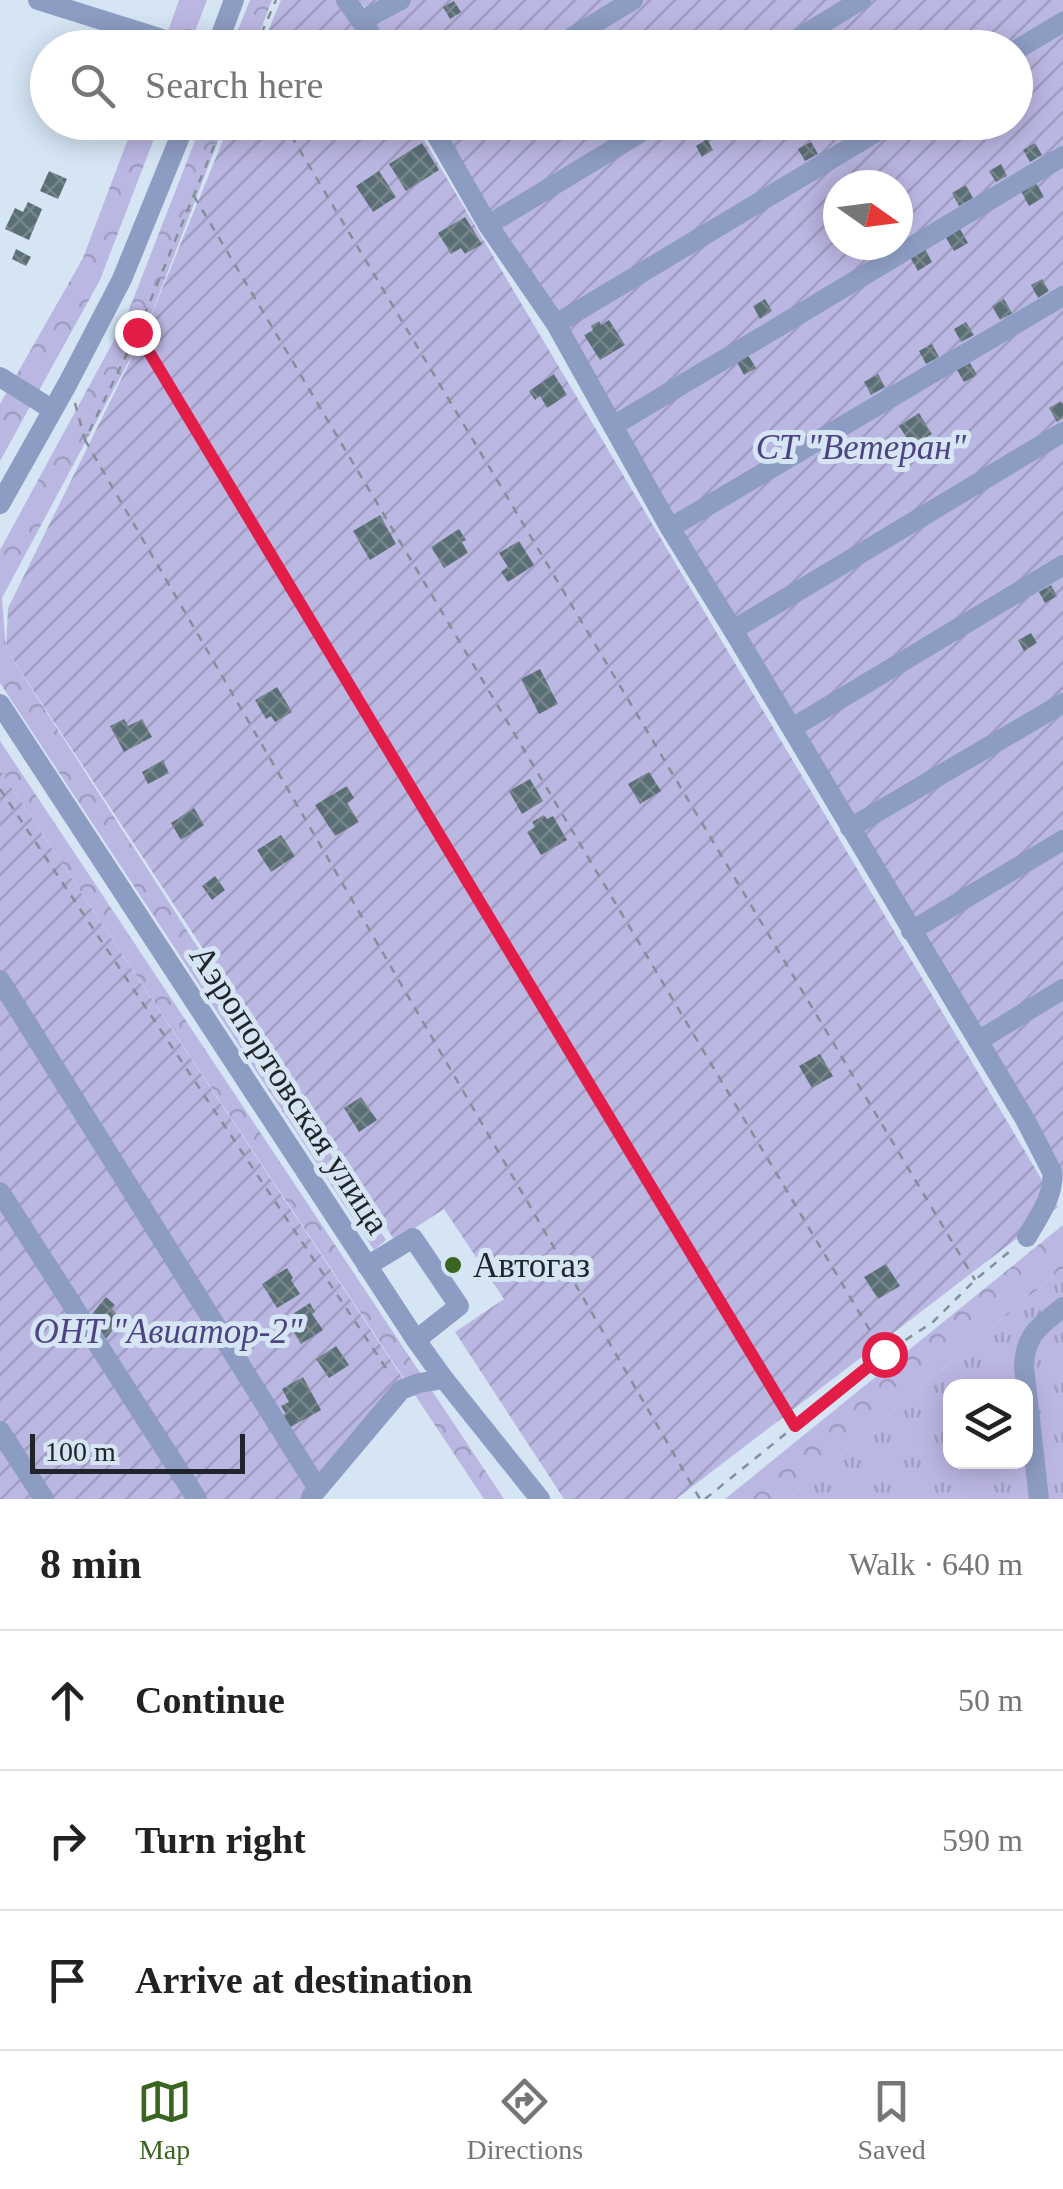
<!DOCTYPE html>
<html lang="en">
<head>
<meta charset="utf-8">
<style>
  :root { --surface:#fff; --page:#f2f2f2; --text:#222; --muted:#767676; --line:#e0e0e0; --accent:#3a6521 }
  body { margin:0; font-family:Georgia,serif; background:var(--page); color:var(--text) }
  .controls { position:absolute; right:30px; bottom:30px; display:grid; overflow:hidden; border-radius:20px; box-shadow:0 5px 25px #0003 }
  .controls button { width:90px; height:90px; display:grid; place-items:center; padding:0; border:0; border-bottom:2px solid var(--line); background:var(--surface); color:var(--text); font:50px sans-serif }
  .compass { position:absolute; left:823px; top:170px; width:90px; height:90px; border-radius:50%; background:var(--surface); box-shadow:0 5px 25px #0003; rotate:104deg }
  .scale { position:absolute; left:30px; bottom:25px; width:215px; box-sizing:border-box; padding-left:10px; border:5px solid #1f252a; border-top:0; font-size:28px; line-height:35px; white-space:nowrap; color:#1f252a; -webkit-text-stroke:8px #d5e5f4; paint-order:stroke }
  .stop { position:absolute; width:30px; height:30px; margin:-22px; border:8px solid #e11d48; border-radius:50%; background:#fff }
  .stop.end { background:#e11d48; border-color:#fff; box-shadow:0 2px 10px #0008 }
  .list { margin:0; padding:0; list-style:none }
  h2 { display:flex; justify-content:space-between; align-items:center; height:130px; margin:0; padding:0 40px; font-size:42px }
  h2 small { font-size:32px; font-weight:400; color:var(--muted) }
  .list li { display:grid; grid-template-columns:65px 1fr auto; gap:30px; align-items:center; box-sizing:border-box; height:140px; padding:0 40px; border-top:2px solid var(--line) }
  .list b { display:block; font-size:38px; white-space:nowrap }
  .list em { font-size:32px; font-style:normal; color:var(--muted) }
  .icon { flex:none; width:55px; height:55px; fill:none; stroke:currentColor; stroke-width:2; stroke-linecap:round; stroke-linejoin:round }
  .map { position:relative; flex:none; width:1063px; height:1499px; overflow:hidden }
  .search { position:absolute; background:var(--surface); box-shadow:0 5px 25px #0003; left:30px; right:30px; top:30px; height:110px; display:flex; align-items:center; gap:25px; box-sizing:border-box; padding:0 35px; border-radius:55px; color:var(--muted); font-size:38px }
  .sheet { height:550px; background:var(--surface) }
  nav { display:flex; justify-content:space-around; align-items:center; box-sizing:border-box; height:140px; border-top:2px solid var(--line); background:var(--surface); font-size:28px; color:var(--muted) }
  nav a { display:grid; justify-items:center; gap:5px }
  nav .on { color:var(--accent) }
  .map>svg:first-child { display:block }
  .grass { fill:url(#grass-tufts); fill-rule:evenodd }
  .forest { fill:url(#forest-crowns) }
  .garden { fill:url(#garden-furrows); fill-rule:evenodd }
  .building { fill:url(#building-cross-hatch) }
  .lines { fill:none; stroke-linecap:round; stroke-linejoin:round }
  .path { stroke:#838f99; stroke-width:2.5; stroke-dasharray:8 8; stroke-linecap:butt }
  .minor { stroke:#8d9cc3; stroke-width:20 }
  .route { stroke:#e11d48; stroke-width:12 }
  .poi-dot { fill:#3a6521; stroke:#d5e5f4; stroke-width:4 }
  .labels { text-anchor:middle; stroke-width:10; stroke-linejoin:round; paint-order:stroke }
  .park-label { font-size:35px; font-style:italic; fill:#4f4483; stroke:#d5e5f4 }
  .street-label { font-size:35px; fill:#1f252a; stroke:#d5e5f4 }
  .poi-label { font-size:35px; fill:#1f252a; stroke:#d5e5f4; text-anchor:start }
</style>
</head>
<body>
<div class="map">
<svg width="1063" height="1499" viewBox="0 0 1063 1499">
  <defs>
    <pattern id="grass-tufts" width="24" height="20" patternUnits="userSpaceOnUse" patternTransform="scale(2.5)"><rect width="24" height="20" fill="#bbb7e3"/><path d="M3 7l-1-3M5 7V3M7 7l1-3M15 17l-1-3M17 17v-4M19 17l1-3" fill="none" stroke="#a09dc3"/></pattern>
    <pattern id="forest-crowns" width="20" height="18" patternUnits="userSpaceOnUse" patternTransform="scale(2.5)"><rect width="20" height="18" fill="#bbb7e3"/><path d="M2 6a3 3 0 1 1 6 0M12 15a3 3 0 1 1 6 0" fill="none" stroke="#a09dc3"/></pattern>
    <pattern id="garden-furrows" width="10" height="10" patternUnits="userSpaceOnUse" patternTransform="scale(2.5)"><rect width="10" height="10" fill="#bbb7e3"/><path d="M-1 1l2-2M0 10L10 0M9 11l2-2" fill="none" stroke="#a09dc3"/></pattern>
    <pattern id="building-cross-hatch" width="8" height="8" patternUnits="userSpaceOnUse" patternTransform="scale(2.5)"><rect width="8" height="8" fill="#5a6e75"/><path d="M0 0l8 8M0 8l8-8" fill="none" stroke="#77868b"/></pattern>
  </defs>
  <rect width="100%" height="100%" fill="#d5e5f4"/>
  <path class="grass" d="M1063 1268V1499H788ZM950 1386H1026V1462H950Z"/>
  <path class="forest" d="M179 0H207L189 47 162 48Z
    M250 0H272L254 47H231Z
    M134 123H160L100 280 0 461V404L83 258Z
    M202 123H225L145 331 2 598 6 649 386 1240 374 1250 0 683V550L125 320Z
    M0 741 504 1499H484L0 770Z
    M1063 1225V1268L788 1499H725Z"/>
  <path class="garden" d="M281 0H336L370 48H261Z
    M357 0H1063V1182L433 123 1016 122V48L388 47 364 6ZM838 185H898V245H838Z
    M230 123H414L1058 1207 676 1499H564L455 1332 504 1299 444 1209 395 1241 6 649 8 608 145 331Z
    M0 770 410 1389 316 1499H0Z"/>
  <path class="building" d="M454 1 461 12 450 19 443 7Z
    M707 139 713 150 702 157 696 146Z
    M811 142 818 154 805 161 798 149Z
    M422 143 439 170 406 191 389 164Z
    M1035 143 1042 155 1030 162 1023 150Z
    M1001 164 1007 176 996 182 989 171Z
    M49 171 67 179 58 199 40 191Z
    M379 171 396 197 373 212 356 186Z
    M1036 183 1044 197 1029 206 1021 191Z
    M966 185 973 198 959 206 952 193Z
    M28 202 42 209 29 240 5 229 15 208 23 212Z
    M465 217 482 244 465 254 461 248 451 254 438 233Z
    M960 229 968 243 954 251 946 238Z
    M16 249 31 257 26 266 12 259Z
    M925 249 932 262 918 271 910 257Z
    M1042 279 1049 291 1038 298 1031 285Z
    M765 299 772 311 760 319 753 306Z
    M1004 299 1012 313 1000 320 992 306Z
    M609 320 625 345 600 360 584 335 593 330 591 326 599 321 601 325Z
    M966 322 974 335 961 342 954 329Z
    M932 344 939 357 926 364 919 351Z
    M748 355 756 368 744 375 737 362Z
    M970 363 977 375 964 382 957 370Z
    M554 374 567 395 547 408 540 396 535 400 529 391Z
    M878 374 885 387 871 395 864 382Z
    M1061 401 1063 404V418L1057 422 1049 408Z
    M919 413 932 434 912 446 899 426Z
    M939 441 947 454 936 460 929 448Z
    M380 515 396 544 370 560 353 531Z
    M459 529 466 540 462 542 468 553 444 568 431 547Z
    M519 541 534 565 508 582 501 572 508 567 499 553Z
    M1051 585 1057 596 1045 603 1039 592Z
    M1031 633 1037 643 1024 651 1018 640Z
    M540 669 558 704 539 714 521 679Z
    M277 687 292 712 275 722 271 716 266 719 255 700Z
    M124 719 128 726 142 719 152 737 124 752 110 726Z
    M163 760 169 773 148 784 142 772Z
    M649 772 661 791 640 804 628 784Z
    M530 779 543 801 522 814 509 791Z
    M347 786 354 798 347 803 359 822 335 836 315 805Z
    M194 808 204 825 181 840 171 823Z
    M544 815 547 819 553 816 567 840 541 855 527 832 535 827 532 822Z
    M281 835 295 856 271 872 257 850Z
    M215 876 225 890 212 900 202 886Z
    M820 1054 833 1076 812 1088 799 1066Z
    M361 1097 377 1120 359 1132 344 1108Z
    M886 1264 900 1286 878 1299 864 1277Z
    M287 1268 293 1278 291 1280 300 1294 277 1308 262 1284Z
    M106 1297 115 1305 112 1310 122 1319 104 1341 88 1319Z
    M310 1303 315 1312 312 1314 323 1330 301 1344 285 1319Z
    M336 1346 349 1365 329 1378 316 1359Z
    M303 1377 321 1410 287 1429 281 1417 286 1414 281 1406 289 1402 282 1389Z"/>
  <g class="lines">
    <path class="path" d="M255 48 276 0
      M283 122 975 1280
      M194 196 884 1354
      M137 333 795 1426
      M75 403 85 440 137 333 224 122
      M85 440 700 1499
      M0 789 390 1374
      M705 1499 884 1354 933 1322 975 1280 1015 1247"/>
    <path class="minor" d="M38 0 191 48
      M346 0 381 48
      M363 20 401 0
      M216 48 234 0
      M554 48 633 0
      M782 48 861 0
      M1016 50 1063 22
      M429 122 488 225 556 324 670 528 733 630 1026 1121 1052 1172C1055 1195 1038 1217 1027 1237
      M488 225 658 122
      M556 324 893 122
      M0 377 53 410
      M613 426 1063 156
      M0 504 68 383 122 279 186 122
      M670 528 1063 296
      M733 630 1063 432
      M0 704 416 1340 444 1379 540 1499
      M792 728 1063 565
      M850 828 1063 703
      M911 931 1063 840
      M0 980 318 1489
      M978 1041 1063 989
      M0 1192 197 1499
      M367 1266 413 1238 459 1306 416 1340
      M0 1431 44 1499
      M311 1497 401 1390 419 1383 444 1379
      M1039 1499 1024 1367C1025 1334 1040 1326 1063 1307"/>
  </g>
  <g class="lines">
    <path class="route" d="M137 332 795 1426 884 1354"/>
  </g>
  <circle class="poi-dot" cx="453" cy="1265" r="10"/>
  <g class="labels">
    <g class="park-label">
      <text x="861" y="459">СТ "Ветеран"</text>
      <text x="168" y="1343">ОНТ "Авиатор-2"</text>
    </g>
    <g class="street-label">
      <text transform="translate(290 1089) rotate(57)" y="12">Аэропортовская улица</text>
    </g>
    <g class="poi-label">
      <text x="473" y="1277">Автогаз</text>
    </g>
  </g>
</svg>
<div class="controls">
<button><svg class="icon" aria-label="layers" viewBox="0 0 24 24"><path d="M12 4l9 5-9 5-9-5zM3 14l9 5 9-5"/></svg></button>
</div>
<svg class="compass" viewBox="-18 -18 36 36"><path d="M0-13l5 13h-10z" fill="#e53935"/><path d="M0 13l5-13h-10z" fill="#767676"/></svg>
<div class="scale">100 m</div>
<div class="stop" style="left:884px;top:1354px"></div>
<div class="stop end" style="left:137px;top:332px"></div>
<div class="search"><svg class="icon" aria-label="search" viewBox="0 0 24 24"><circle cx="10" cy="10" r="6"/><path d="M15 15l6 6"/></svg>Search here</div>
</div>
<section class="sheet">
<h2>8 min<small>Walk · 640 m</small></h2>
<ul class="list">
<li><svg class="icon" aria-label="ahead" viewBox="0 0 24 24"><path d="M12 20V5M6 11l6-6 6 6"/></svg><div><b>Continue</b></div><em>50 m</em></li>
<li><svg class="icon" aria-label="right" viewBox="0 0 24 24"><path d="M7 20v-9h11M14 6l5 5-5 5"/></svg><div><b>Turn right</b></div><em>590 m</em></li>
<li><svg class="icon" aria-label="arrive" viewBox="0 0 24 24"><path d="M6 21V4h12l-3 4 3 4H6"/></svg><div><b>Arrive at destination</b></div></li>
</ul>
</section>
<nav>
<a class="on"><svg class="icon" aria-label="map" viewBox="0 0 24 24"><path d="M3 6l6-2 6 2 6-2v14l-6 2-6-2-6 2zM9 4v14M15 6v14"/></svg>Map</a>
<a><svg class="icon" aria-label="directions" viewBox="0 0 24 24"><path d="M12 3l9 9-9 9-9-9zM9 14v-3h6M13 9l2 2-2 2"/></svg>Directions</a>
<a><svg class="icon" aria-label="saved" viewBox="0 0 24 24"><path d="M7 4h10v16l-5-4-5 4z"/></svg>Saved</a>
</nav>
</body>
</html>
